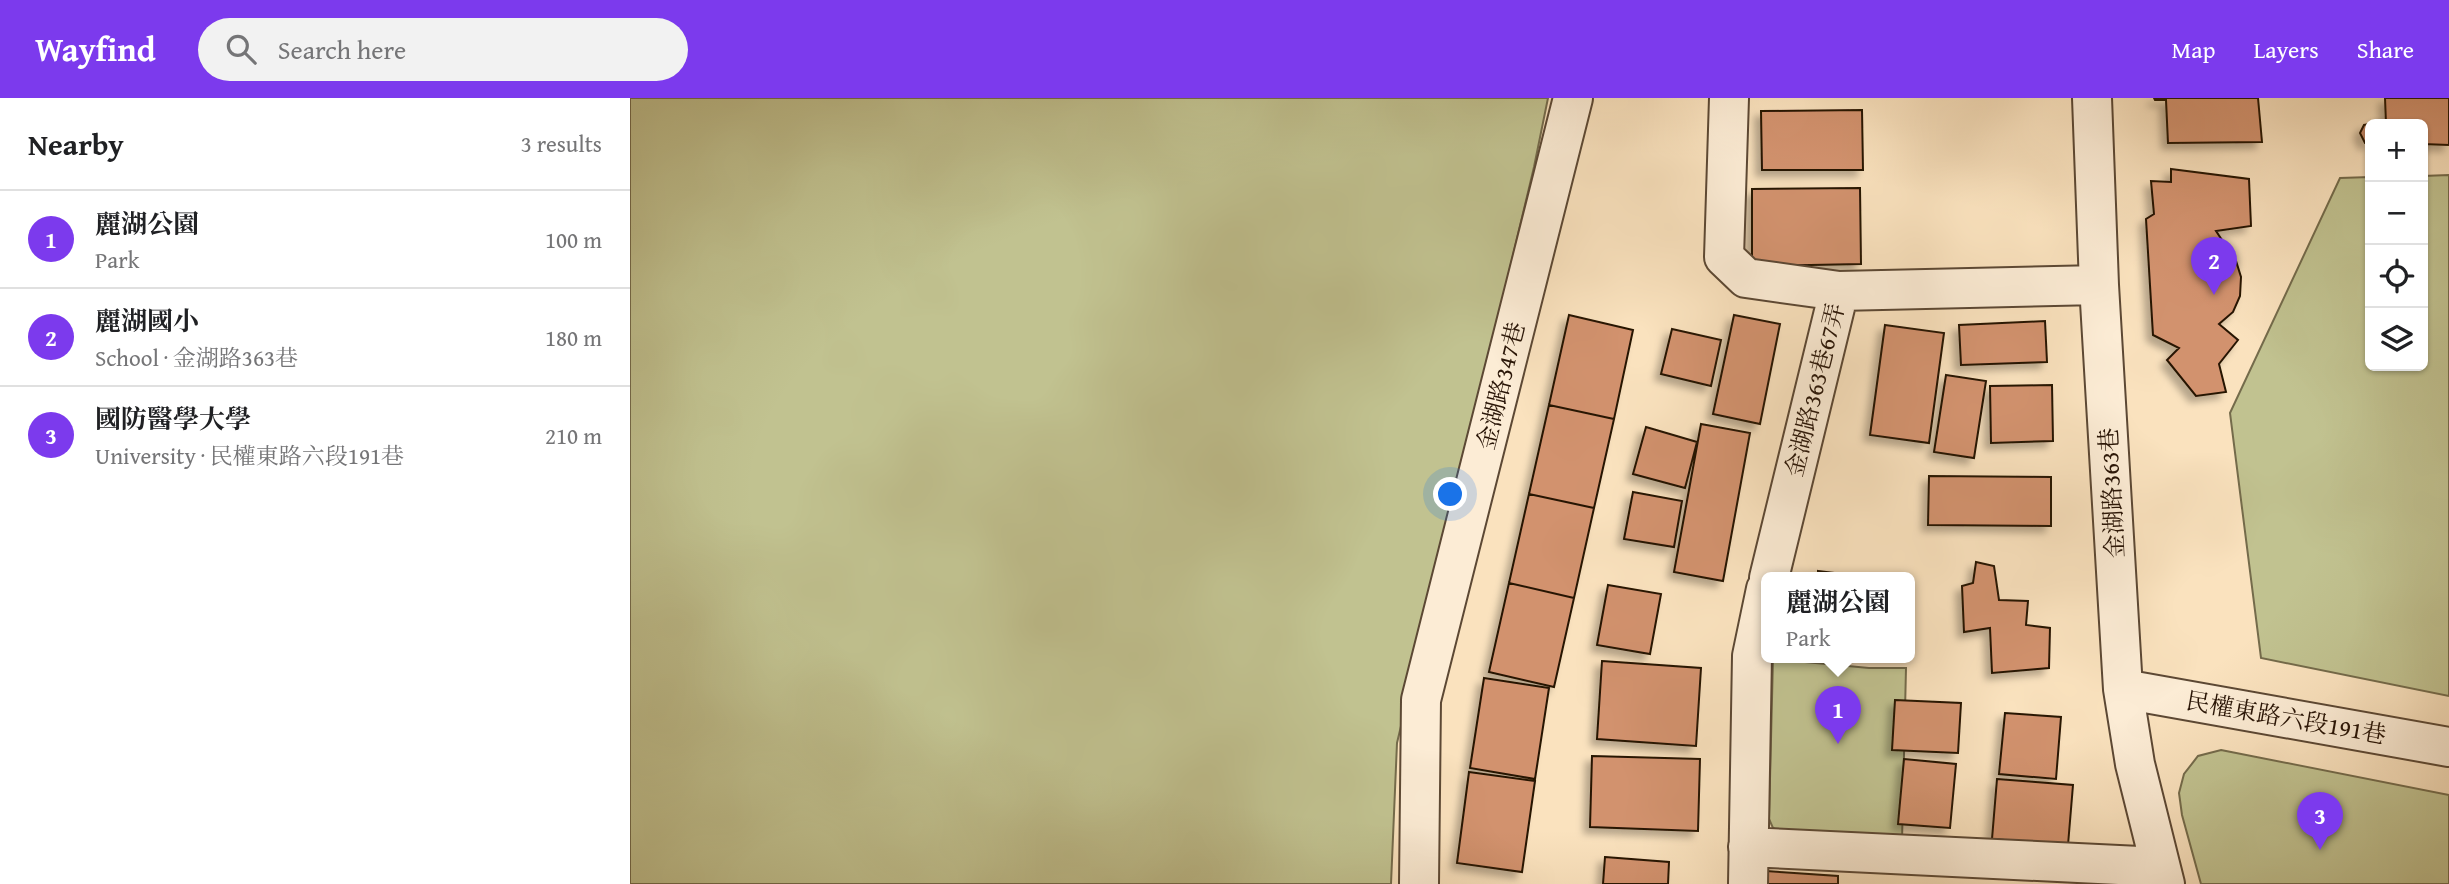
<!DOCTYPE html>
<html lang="en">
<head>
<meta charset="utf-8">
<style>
  :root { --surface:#fff; --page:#f2f2f2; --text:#202124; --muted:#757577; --line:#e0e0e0; --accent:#7c3aed }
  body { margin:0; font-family:"Gentium Book Plus","Noto Serif TC",serif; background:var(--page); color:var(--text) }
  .controls { position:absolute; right:21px; top:21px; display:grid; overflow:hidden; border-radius:10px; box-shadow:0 2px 5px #0004 }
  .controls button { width:63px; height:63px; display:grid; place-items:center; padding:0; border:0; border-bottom:2px solid var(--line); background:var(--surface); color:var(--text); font:35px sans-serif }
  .you { position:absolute; left:821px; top:397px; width:24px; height:24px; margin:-18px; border:5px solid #fff; border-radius:50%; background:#1a73e8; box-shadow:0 0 0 10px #1a73e833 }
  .badge { display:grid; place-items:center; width:46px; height:46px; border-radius:50%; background:var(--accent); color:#fff; font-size:23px; font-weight:700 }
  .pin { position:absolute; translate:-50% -58px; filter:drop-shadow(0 2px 4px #0008) }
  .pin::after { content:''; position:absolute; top:37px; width:24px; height:21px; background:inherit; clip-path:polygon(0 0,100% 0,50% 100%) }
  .popup { position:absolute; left:1131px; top:474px; width:154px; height:91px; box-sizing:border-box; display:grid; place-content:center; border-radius:10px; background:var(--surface); filter:drop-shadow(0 2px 5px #0005); font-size:23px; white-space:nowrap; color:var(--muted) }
  .popup b { font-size:26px; color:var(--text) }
  .popup::after { content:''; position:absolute; left:50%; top:100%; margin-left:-14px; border:14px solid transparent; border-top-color:var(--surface) }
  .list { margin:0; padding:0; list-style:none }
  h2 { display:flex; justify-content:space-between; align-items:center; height:91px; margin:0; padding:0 28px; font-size:30px }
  h2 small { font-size:23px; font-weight:400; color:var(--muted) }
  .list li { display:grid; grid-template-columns:46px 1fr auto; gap:21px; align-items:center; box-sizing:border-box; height:98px; padding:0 28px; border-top:2px solid var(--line) }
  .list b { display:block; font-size:26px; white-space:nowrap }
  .list p { margin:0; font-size:23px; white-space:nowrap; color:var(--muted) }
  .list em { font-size:23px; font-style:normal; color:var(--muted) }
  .icon { flex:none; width:38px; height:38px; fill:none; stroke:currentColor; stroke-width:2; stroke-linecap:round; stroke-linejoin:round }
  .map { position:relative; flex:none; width:1819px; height:786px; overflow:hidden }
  header { display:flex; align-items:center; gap:42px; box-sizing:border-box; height:98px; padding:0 35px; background:var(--accent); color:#fff }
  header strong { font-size:33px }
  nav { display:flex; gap:38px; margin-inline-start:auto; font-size:24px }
  .search { width:490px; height:63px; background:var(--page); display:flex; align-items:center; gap:18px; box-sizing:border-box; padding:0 24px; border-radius:38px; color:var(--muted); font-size:26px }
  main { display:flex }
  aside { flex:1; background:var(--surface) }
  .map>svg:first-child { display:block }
  .green { fill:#c1c290; stroke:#746b4b; stroke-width:2 }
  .building { fill:#d2926e; stroke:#281406; stroke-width:2; filter:url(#shadow) }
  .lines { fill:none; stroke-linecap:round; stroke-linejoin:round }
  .minor-casing { stroke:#5c4834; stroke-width:42 }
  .minor { stroke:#fcecd5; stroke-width:38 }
  .labels { text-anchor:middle; stroke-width:5; stroke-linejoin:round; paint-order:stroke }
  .street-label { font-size:24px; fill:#281406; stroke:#fcecd5 }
</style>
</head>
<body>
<header>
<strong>Wayfind</strong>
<div class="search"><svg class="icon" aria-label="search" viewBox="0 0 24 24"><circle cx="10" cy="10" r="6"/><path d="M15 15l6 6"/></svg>Search here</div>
<nav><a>Map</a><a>Layers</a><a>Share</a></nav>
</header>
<main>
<aside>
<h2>Nearby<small>3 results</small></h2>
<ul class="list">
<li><span class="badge">1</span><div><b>麗湖公園</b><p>Park</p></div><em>100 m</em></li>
<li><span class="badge">2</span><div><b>麗湖國小</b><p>School · 金湖路363巷</p></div><em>180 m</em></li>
<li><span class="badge">3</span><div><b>國防醫學大學</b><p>University · 民權東路六段191巷</p></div><em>210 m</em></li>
</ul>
</aside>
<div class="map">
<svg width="1819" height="786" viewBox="0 0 1819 786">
  <defs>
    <filter id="shadow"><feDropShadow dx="-6" dy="6" stdDeviation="3.5" flood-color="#0004"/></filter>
  </defs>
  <rect width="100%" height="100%" fill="#fae2be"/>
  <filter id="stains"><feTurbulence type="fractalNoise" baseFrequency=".00286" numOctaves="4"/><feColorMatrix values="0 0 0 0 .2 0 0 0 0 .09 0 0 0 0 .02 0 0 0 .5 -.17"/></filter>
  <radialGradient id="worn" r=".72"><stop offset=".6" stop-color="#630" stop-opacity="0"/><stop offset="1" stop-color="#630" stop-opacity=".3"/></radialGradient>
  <path class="green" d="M0 0H918L904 69 767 645 761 786H0Z
    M1819 77V598L1631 560 1600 315 1710 80 1740 79V268H1793V78Z
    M1143 561 1239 570H1276L1272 743 1151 734 1143 730 1139 721Z
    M1591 652 1819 697V786H1571L1552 717 1549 695 1554 676 1568 658Z"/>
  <path class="building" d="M1524 0H1628L1632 44 1538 45 1536 2H1525Z
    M1755 0H1819V47L1793 46V26H1742L1756 25Z
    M1232 12 1233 72H1132L1131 13Z
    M1740 26V45H1735L1730 35 1734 27Z
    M1541 71 1619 81 1621 128 1586 133 1606 163 1611 179 1610 198 1603 214 1589 226 1608 242 1589 266 1596 294 1566 298 1537 262 1549 250 1523 237 1516 121 1524 116 1521 83 1541 84Z
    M1230 90 1231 166 1122 168V91Z
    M939 217 1003 232 984 321 919 307Z
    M1104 217 1150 226 1130 326 1083 316Z
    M1415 223 1417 264 1331 267 1329 227Z
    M1255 227 1314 235 1299 345 1240 337Z
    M1042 231 1091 242 1081 288 1031 276Z
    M1316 277 1356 283 1344 360 1304 354Z
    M1422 287 1423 343 1361 345 1360 288Z
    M919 307 984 321 964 410 899 396Z
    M1071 326 1120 335 1093 483 1044 474Z
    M1016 329 1067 344 1055 390 1003 376Z
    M1299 378 1421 379V428L1298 427Z
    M1003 394 1052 403 1044 449 994 441Z
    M899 396 964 410 944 500 879 485Z
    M1346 464 1364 468 1369 502 1398 503 1396 527 1420 530 1419 570 1362 575 1360 530 1334 534 1332 488 1343 485Z
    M1188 473 1246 480H1188Z
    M879 485 944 500 924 589 859 574Z
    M978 487 1031 496 1020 556 967 547Z
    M972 563 1071 570 1066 648 967 641Z
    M854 580 919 590 905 681 840 670Z
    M1265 602 1331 605 1328 655 1262 652Z
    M1375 615 1431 619 1426 681 1369 676Z
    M962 658 1070 661 1068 733 960 729Z
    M1274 661 1326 666 1320 730 1268 726Z
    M839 674 905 683 892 774 827 765Z
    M1367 681 1443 687 1438 747 1362 741Z
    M975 759 1039 764 1038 786H973Z
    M1136 773 1208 778V786H1135Z"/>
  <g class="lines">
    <defs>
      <path id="minor" d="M1099 0 1094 159 1116 180 1209 193
        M1462 0 1469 187 1493 591 1505 666 1535 786
        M1139 480 1209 193 1469 187
        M1493 591 1819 649
        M1118 749 1530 769
        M789 786 791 602 943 0
        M1118 786 1122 558 1136 491"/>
    </defs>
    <use href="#minor" class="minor-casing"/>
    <use href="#minor" class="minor"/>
  </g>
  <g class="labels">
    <g class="street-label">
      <text transform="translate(871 288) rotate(-76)" y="8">金湖路347巷</text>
      <text transform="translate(1185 292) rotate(-76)" y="8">金湖路363巷67弄</text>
      <text transform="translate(1482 395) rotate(-93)" y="8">金湖路363巷</text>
      <text transform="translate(1656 620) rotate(10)" y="8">民權東路六段191巷</text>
    </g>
  </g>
  <rect width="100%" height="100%" filter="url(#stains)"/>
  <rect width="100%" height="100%" fill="url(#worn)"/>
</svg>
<div class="controls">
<button>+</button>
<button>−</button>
<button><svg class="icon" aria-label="locate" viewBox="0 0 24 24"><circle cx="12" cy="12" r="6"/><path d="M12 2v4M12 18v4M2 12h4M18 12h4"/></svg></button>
<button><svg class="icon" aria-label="layers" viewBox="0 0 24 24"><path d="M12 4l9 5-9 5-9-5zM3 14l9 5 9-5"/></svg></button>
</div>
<div class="you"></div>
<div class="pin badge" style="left:1208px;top:646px">1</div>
<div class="popup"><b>麗湖公園</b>Park</div>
<div class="pin badge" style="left:1584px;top:197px">2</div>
<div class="pin badge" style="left:1690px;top:752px">3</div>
</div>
</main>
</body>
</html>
